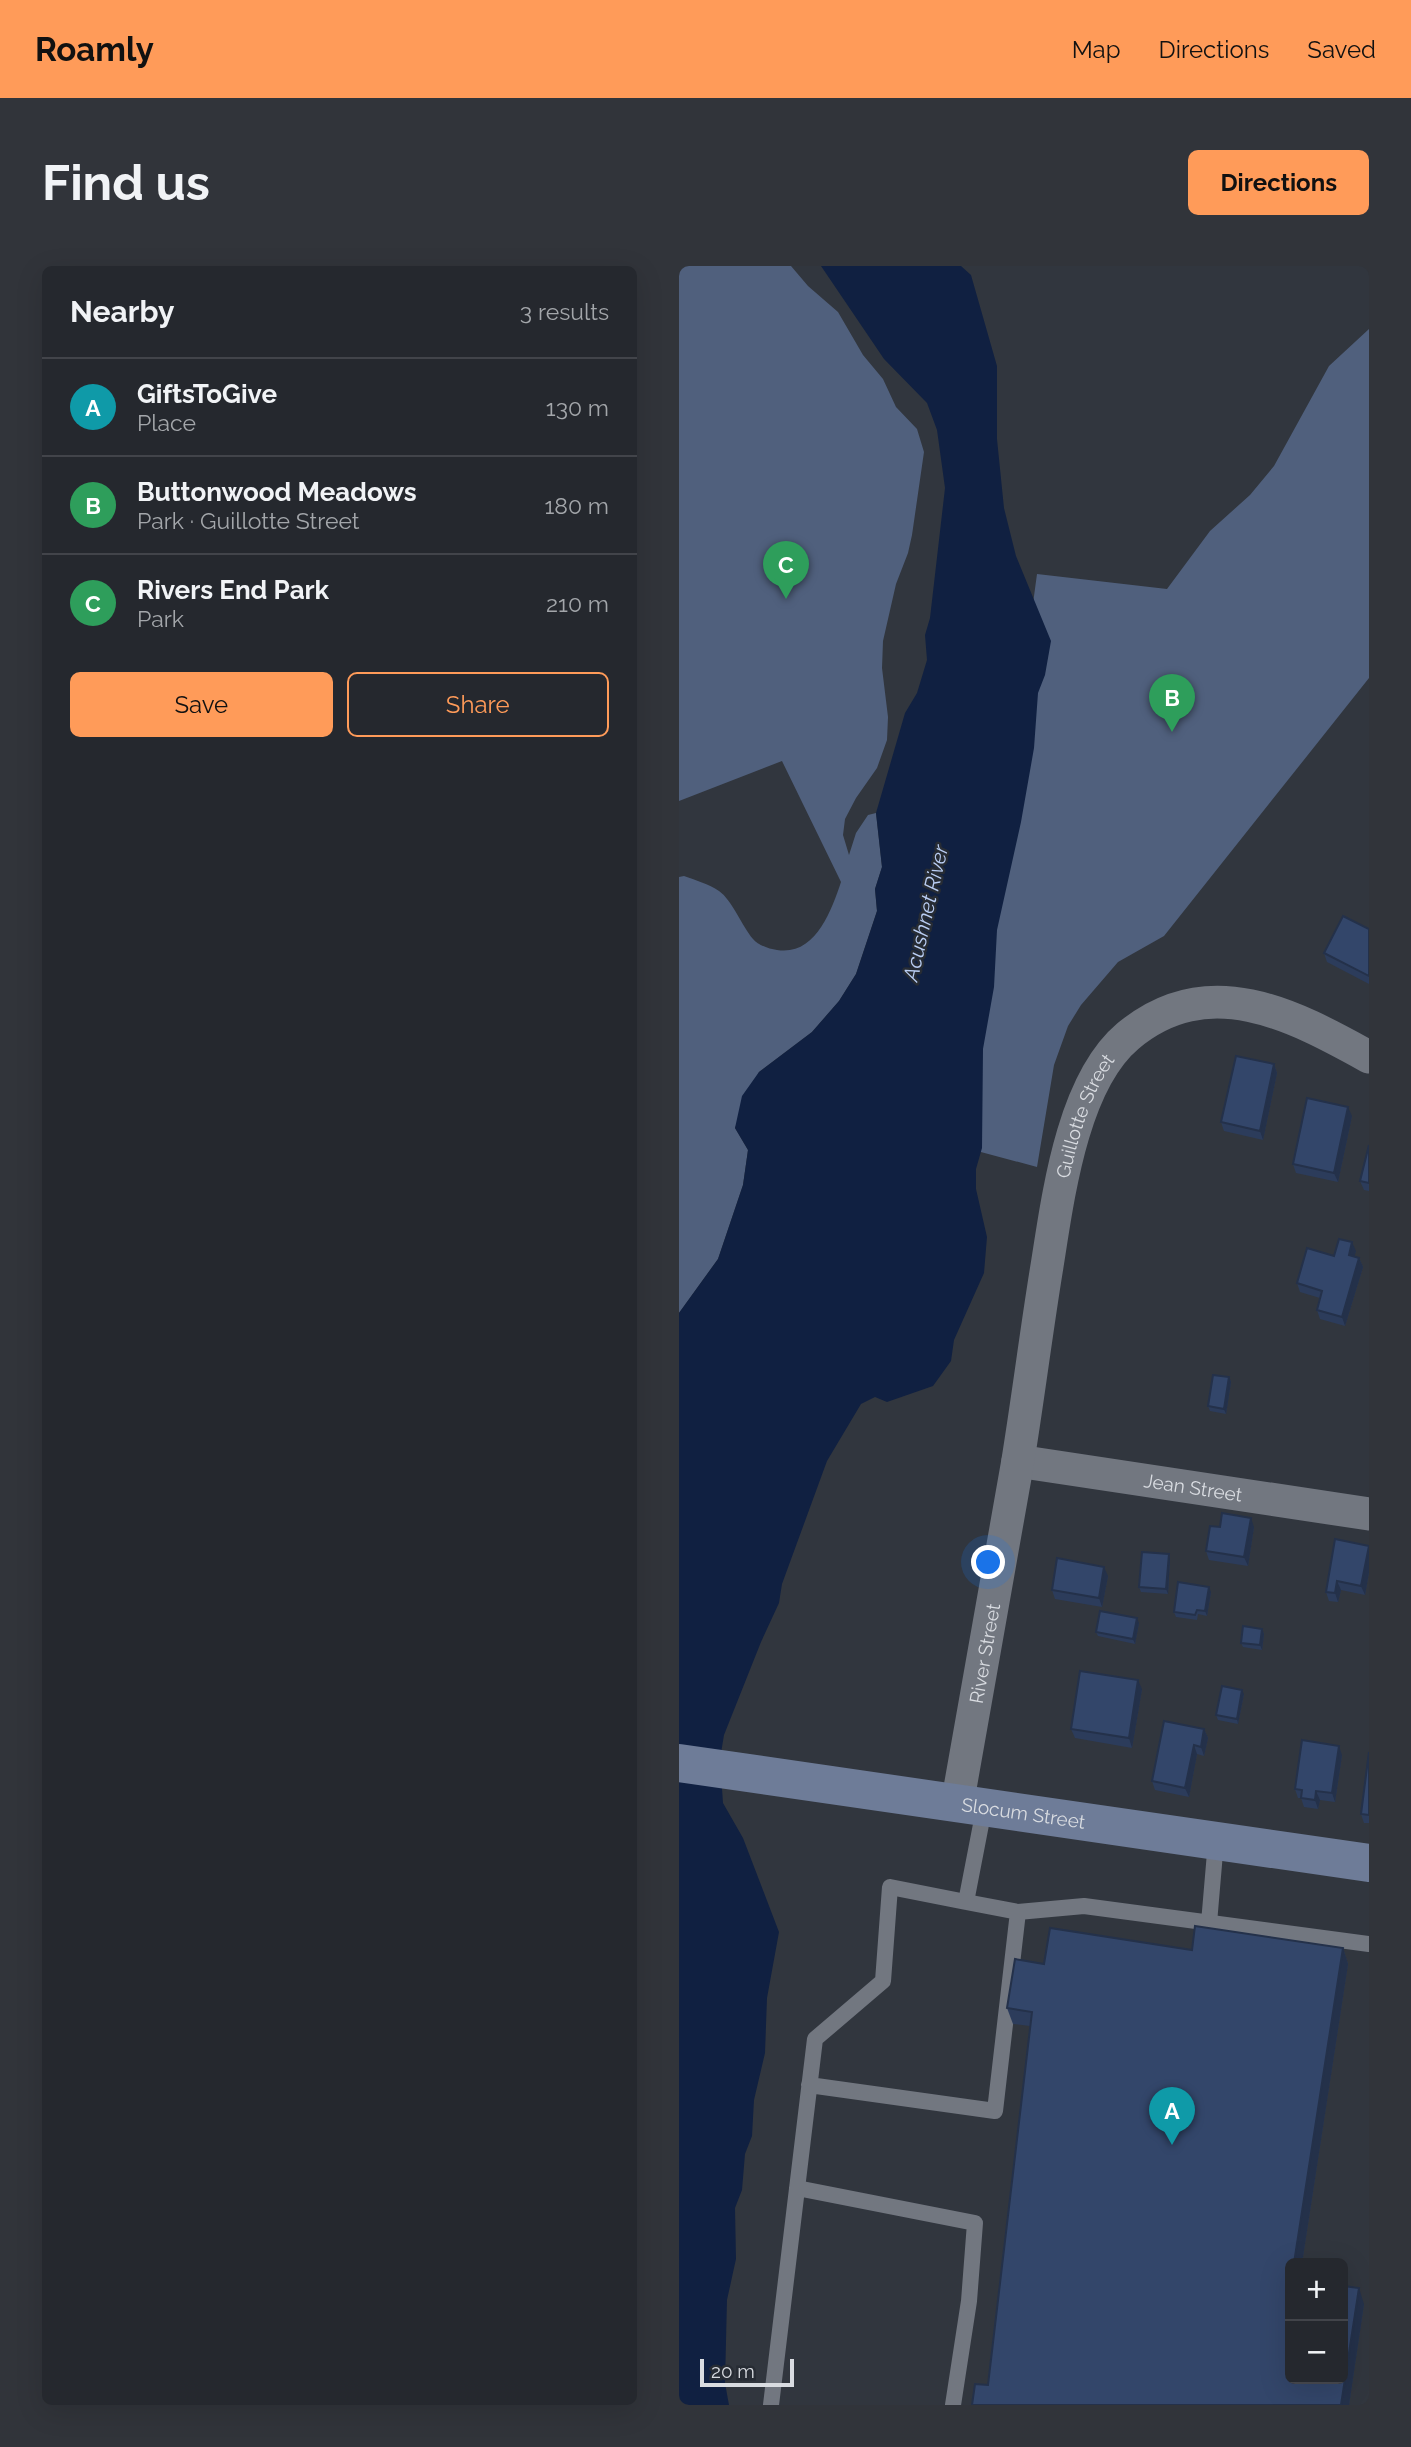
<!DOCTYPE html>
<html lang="en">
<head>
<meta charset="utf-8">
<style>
  :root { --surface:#25282e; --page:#31343a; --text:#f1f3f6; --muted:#a3a6aa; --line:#42444a; --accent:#ff9b59 }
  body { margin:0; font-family:Raleway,sans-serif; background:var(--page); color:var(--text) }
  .controls { position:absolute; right:21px; bottom:21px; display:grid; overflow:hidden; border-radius:10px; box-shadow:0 7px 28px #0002 }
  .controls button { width:63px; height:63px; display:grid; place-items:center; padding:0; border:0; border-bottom:2px solid var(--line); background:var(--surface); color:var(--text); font:35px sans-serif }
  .scale { position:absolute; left:21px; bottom:18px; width:94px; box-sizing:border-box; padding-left:7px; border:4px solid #d9dce1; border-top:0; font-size:19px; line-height:24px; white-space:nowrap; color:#d9dce1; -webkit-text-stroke:5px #272c34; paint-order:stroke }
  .you { position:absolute; left:310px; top:1297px; width:24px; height:24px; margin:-18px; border:5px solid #fff; border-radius:50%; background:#1a73e8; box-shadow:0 0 0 10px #1a73e833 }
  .badge { display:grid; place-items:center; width:46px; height:46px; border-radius:50%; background:var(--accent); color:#fff; font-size:23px; font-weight:700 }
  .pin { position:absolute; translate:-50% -58px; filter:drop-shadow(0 2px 4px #0008) }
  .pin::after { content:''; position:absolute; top:37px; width:24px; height:21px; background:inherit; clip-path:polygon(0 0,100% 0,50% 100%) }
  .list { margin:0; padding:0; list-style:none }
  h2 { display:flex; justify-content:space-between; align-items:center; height:91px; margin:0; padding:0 28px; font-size:30px }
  h2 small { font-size:23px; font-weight:400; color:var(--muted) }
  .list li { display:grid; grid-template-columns:46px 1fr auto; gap:21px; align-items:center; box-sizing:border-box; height:98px; padding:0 28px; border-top:2px solid var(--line) }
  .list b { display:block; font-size:26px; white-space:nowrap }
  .list p { margin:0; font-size:23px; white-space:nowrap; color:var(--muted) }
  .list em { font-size:23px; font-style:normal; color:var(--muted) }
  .actions { display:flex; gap:14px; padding:21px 28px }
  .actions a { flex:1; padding:16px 0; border:2px solid var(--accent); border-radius:10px; text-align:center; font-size:24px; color:var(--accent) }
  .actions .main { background:var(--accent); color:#111 }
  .map { position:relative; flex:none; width:690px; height:2139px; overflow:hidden; border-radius:10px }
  header { display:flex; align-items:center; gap:42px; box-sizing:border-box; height:98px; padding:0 35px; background:var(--accent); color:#111 }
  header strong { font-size:33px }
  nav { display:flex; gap:38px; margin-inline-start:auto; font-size:24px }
  .intro { display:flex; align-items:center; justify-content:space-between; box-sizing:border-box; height:168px; padding:0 42px }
  h1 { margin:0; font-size:49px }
  .button { padding:18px 32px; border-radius:10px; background:var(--accent); color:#111; font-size:24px; font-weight:700 }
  main { display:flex; gap:42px; padding:0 42px }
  aside { flex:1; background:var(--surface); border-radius:10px; box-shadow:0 7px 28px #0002 }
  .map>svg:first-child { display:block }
  .green { fill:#50607d }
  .water { fill:#102041 }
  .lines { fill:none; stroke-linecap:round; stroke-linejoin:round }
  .lane { stroke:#727780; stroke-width:16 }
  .street { stroke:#727780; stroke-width:33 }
  .secondary { stroke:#6e7c98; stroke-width:38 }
  .wall { fill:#2c3c5b }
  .shaded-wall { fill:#24314a }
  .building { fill:#33466a; stroke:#24314a; stroke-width:2 }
  .labels { text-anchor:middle; stroke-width:5; stroke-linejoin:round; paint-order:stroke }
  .street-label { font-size:19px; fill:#d9dce1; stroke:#272c34 }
  .water-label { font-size:21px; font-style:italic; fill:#bacef4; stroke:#272c34 }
</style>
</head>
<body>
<header>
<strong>Roamly</strong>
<nav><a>Map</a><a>Directions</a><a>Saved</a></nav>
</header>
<div class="intro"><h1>Find us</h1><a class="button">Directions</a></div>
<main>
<aside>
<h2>Nearby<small>3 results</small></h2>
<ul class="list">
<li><span class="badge" style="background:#0f9aa8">A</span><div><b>GiftsToGive</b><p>Place</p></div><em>130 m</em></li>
<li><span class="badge" style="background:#2e9e5b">B</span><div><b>Buttonwood Meadows</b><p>Park · Guillotte Street</p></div><em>180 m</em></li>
<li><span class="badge" style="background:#2e9e5b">C</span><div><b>Rivers End Park</b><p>Park</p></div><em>210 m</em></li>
</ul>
<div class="actions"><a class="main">Save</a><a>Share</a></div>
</aside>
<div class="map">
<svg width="690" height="2139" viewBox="0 0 690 2139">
  <rect width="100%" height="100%" fill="#31363e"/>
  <path class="green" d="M0 0H112L129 20 159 46 184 89 204 113 217 141 238 163 245 186 233 269 229 287 217 318 204 375 203 402 209 451 208 474 198 502 177 532 166 553 164 569 170 589 177 567 189 549 197 547 203 601 196 623 198 645 177 708 160 735 133 766 80 806 56 862 69 884 64 919 39 993 0 1047V611L5 610C16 614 30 618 40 625 53 634 63 660 74 673 79 679 90 683 98 684 136 690 152 646 162 616L103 495 0 535Z
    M690 63V412L485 670 439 696 402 739 389 760 375 799 358 901 261 875 341 433 358 308 488 323 531 265 571 229 595 200 650 100Z"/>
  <path class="water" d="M142 0H282L292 9 318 100V173L325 242 337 290 372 375 366 409 359 427 355 482 342 556 318 664 315 721 304 783 303 882 297 903V923L308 971 305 1007 275 1074 272 1095 254 1120 208 1136 196 1131 182 1138 148 1195 103 1318 100 1337 82 1376 45 1469 41 1493 44 1537 64 1572 100 1666 88 1732 86 1787 75 1834 73 1870 66 1888 63 1924 56 1942 57 1993 48 2034 46 2117 50 2139H0V1047L39 993 64 919 69 884 56 862 63 830 80 806 133 766 160 735 177 708 198 645 196 623 203 601 197 547 226 447 238 427 248 394 246 369 251 352 266 222 258 164 248 137 205 93Z"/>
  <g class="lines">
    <path class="lane" d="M339 1646 405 1640 690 1678
      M530 1657 537 1575
      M130 1819 316 1845 339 1646 287 1636
      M118 1922 296 1957 290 2035 274 2139
      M92 2139 136 1773 204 1715 211 1621 287 1636 305 1543"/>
    <g class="street">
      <path id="s1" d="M339 1195 690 1248"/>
      <path id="s2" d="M278 1539C299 1426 319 1313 338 1200 349 1133 357 1067 368 1000 379 931 393 817 449 770 529 703 614 749 690 791"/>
    </g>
    <path class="secondary" id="s3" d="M0 1497 690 1597"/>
  </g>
  <path class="wall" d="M690 663V718L648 696 645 687Z
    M595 798 598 807 584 874 545 865 542 856Z
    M673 850 659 916 617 907 614 898Z
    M690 879V925L685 924 681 915Z
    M677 985 675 990 680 992 684 1001 666 1060 641 1053 638 1044 641 1032 621 1026 618 1017 655 990Z
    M550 1111 552 1116 547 1148 531 1145 529 1140Z
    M541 1261H575L569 1300 530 1294 527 1285Z
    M690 1280V1306L686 1329 662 1324 659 1336 650 1335 647 1326Z
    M490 1288 491 1293 489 1328 462 1326 460 1321Z
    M429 1310 423 1341 376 1333 373 1324Z
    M532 1326 528 1350 519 1348 518 1354 497 1351 495 1346Z
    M460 1357 456 1378 419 1370 417 1366Z
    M583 1363 585 1368 583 1384 564 1381 562 1377Z
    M463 1423 453 1482 396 1472 392 1463Z
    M565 1428 559 1458 539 1454 537 1449Z
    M525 1463 529 1472 525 1490 518 1488 510 1531 476 1524 473 1515Z
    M690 1486V1557H685L682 1548Z
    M663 1489 656 1536 641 1534 639 1543 625 1541 622 1532H619L616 1523Z
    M664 1682 669 1698 623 1997H611V2113L685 2038 670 2139H293L309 2119 351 1760 334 1758 328 1742 365 1698 513 1684Z"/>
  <path class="shaded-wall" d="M595 798 598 807 584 874 581 865Z
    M669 841 673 850 659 916 655 907Z
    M673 976 677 985 673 998 670 989Z
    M680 992 684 1001 666 1060 663 1051Z
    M550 1111 552 1116 547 1148 545 1143Z
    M572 1252 575 1261 569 1300 565 1291Z
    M690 1280V1306L686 1329 682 1320Z
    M490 1288 491 1293 489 1328 487 1323Z
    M425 1301 429 1310 423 1341 420 1332Z
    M658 1315 662 1324 659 1336 656 1327Z
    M530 1321 532 1326 528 1350 526 1345Z
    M458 1352 460 1357 456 1378 454 1373Z
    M583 1363 585 1368 583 1384 581 1379Z
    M459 1414 463 1423 453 1482 450 1472Z
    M563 1424 565 1428 559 1458 558 1453Z
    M525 1463 529 1472 525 1490 522 1481Z
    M515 1479 518 1488 510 1531 506 1522Z
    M660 1480 663 1489 656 1536 653 1527Z
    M637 1525 641 1534 639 1543 636 1534Z
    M664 1682 669 1698 623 1997H615Z
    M680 2022 685 2038 670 2139H662Z"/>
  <path class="building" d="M664 650 690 663V710L645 687Z
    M557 790 595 798 581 865 542 856Z
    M628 832 669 841 655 907 614 898Z
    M690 879V917L681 915Z
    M660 973 673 976 670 989 680 992 663 1051 638 1044 643 1025 618 1017 628 982 655 990Z
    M534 1109 550 1111 545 1143 529 1140Z
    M543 1247 572 1252 565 1291 527 1285 531 1260 541 1261Z
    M656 1273 690 1280 682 1320 658 1315 656 1327 647 1326Z
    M463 1286 490 1288 487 1323 460 1321Z
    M378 1292 425 1301 420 1332 373 1324Z
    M499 1316 530 1321 526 1345 518 1344 516 1349 495 1346Z
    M421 1345 458 1352 454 1373 417 1366Z
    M564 1360 583 1363 581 1379 562 1377Z
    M401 1405 459 1414 450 1472 392 1463Z
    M543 1420 563 1424 558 1453 537 1449Z
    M485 1455 525 1463 522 1481 515 1479 506 1522 473 1515Z
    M623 1474 660 1480 653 1527 637 1525 636 1534 622 1532 623 1524 616 1523Z
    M690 1486V1549L682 1548Z
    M516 1660 664 1682 615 1997H611V2113H664V2020L680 2022 662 2139H293L296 2118 309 2119 353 1746 328 1742 336 1693 365 1698 371 1662 513 1684Z"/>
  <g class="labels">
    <g class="street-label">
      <text dy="7" stroke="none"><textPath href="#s2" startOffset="702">Guillotte Street</textPath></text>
      <text dy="7" stroke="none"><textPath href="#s1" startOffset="177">Jean Street</textPath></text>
      <text dy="7" stroke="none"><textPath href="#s2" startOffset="154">River Street</textPath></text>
      <text dy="7" stroke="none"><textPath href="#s3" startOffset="348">Slocum Street</textPath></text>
    </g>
    <g class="water-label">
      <text transform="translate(247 647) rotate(-77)" y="7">Acushnet River</text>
    </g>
  </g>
</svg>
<div class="controls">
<button>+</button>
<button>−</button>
</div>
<div class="scale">20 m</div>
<div class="you"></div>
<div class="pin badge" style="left:493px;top:1879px;background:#0f9aa8">A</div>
<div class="pin badge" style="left:493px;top:466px;background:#2e9e5b">B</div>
<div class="pin badge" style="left:107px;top:333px;background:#2e9e5b">C</div>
</div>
</main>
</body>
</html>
